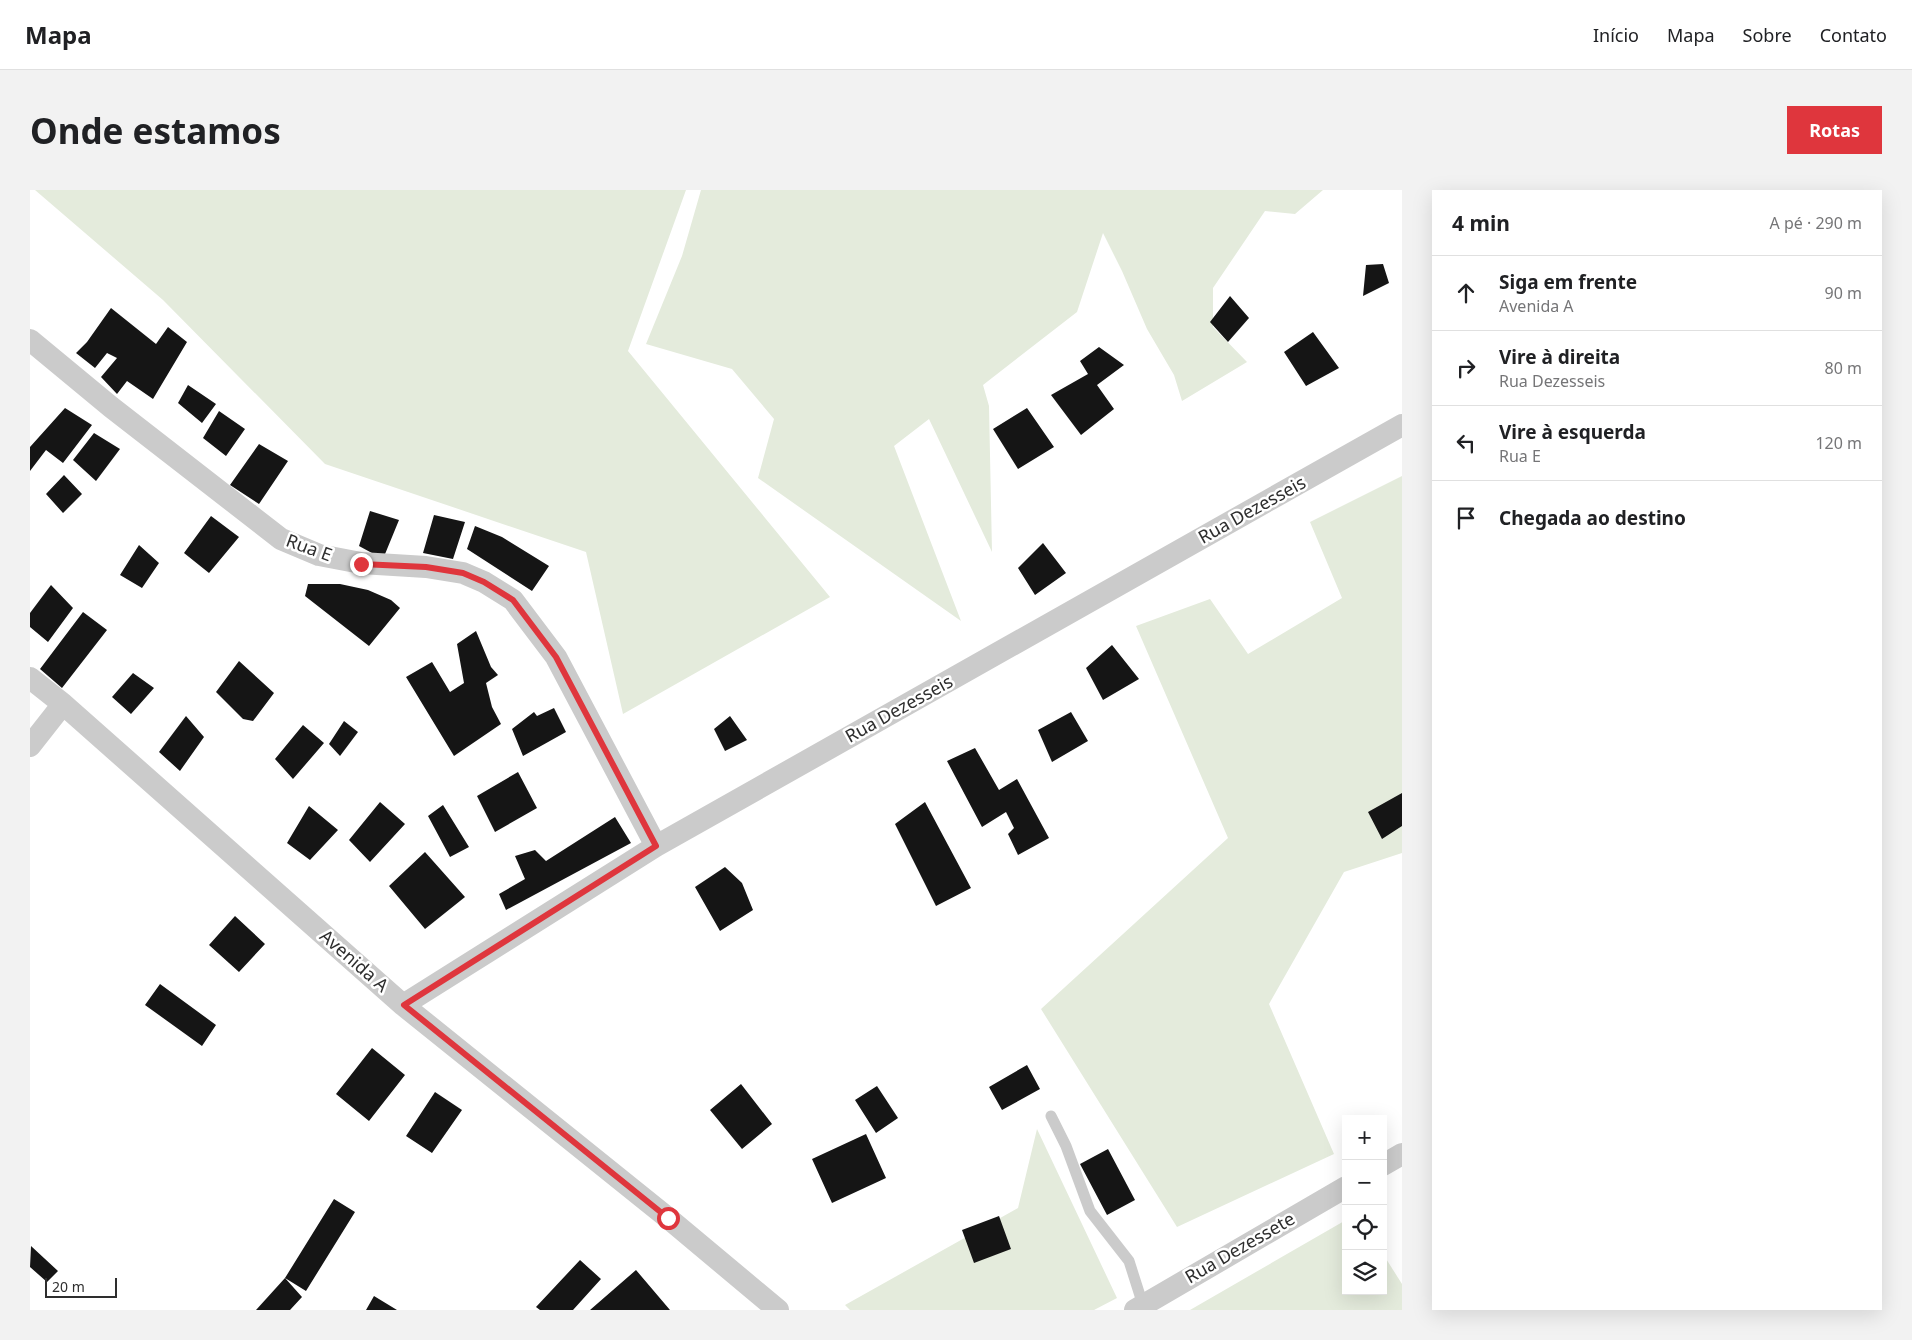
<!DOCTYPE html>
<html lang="pt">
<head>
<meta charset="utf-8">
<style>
  :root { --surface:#fff; --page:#f2f2f2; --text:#202124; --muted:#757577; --line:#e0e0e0; --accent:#df363d }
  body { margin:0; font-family:"Noto Sans",sans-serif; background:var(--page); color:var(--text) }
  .controls { position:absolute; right:15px; bottom:15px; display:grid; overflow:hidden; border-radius:0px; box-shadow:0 5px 20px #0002 }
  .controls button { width:45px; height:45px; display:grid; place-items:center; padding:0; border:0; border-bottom:1px solid var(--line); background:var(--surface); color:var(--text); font:25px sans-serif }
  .scale { position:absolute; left:15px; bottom:12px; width:72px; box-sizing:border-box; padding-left:5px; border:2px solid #2e2e2e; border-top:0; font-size:14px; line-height:18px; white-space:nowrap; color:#2e2e2e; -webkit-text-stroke:4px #fff; paint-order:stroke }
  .stop { position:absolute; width:15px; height:15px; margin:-11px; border:4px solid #df363d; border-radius:50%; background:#fff }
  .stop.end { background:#df363d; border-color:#fff; box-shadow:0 1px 5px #0008 }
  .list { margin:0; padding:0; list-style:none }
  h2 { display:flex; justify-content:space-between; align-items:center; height:65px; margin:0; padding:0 20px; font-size:21px }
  h2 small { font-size:16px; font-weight:400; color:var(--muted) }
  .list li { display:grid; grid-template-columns:32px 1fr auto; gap:15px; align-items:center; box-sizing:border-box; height:75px; padding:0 20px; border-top:1px solid var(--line) }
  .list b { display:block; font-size:19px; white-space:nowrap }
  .list p { margin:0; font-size:16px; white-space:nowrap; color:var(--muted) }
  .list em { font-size:16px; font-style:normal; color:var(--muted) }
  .icon { flex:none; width:28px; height:28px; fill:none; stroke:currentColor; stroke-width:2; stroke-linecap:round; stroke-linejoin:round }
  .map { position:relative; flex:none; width:1372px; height:1120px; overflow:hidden; border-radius:0px }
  header { display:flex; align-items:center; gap:30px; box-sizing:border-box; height:70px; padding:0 25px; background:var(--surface); border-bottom:1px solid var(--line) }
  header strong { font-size:24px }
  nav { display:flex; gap:28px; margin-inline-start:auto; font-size:18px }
  .intro { display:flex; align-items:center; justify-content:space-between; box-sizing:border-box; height:120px; padding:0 30px }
  h1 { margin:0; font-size:35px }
  .button { padding:12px 22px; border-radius:0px; background:var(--accent); color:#fff; font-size:18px; font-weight:700 }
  main { display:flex; gap:30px; padding:0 30px }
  aside { flex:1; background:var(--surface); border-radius:0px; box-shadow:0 5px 20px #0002 }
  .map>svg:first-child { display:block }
  .green { fill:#e4ebdc }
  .building { fill:#151515 }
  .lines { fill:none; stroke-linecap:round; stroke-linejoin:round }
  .lane { stroke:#cbcbcb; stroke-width:11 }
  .street { stroke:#cbcbcb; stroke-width:22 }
  .route { stroke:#df363d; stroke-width:6 }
  .labels { text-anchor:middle; stroke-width:5; stroke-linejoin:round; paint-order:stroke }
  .street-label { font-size:18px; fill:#2e2e2e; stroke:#fff }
</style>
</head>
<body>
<header>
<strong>Mapa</strong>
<nav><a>Início</a><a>Mapa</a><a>Sobre</a><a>Contato</a></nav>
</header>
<div class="intro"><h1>Onde estamos</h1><a class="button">Rotas</a></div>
<main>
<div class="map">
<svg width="1372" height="1120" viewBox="0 0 1372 1120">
  <rect width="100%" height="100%" fill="#fff"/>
  <path class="green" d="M5 0H656L598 161 800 407 593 524 556 362 295 274 133 110Z
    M671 0H1293L1265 24 1235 21 1183 98V137L1217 172 1152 211 1144 185 1117 139 1092 81 1073 43 1047 122 953 195 959 216 962 362 899 229 864 256 931 431 728 288 744 229 702 179 616 154 652 66Z
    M1372 286V663L1314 682 1239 814 1304 964 1147 1037 1011 819 1198 648 1106 436 1180 409 1218 464 1312 408 1280 332Z
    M1007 939 1087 1108 1064 1120H820L815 1115 988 1018Z
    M1316 1030V1101H1353V1064L1372 1094V1120H1160Z"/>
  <path class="building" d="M1353 74 1359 93 1333 106 1336 75Z
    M1200 106 1219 128 1198 152 1180 132Z
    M81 118 126 154 138 137 157 152 123 209 97 191 87 204 71 187 87 168 77 163 65 178 46 163 57 152Z
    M1283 142 1309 178 1276 196 1254 162Z
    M1069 157 1094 175 1067 195 1084 219 1051 245 1021 205 1058 184 1050 171Z
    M158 195 186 214 172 233 148 213Z
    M35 218 62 235 33 273 16 260 0 281V257Z
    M997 218 1024 257 988 279 963 239Z
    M189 221 215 239 196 266 173 248Z
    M64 243 90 259 66 291 43 270Z
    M229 254 258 271 229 314 200 295Z
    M34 285 52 304 33 323 16 304Z
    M340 321 369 330 353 369 329 356Z
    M404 325 435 332 423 369 393 363Z
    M181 326 209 347 179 383 154 363Z
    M445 336 472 347 519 376 502 401 437 359Z
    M1013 353 1036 383 1005 405 988 378Z
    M109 355 129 373 112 398 90 385Z
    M278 394H310L338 400 361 410 370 418 339 456 275 406Z
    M21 395 43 418 18 452 0 437V423Z
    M53 422 77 440 32 498 10 479Z
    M446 441 461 477 468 485 456 493 462 517 471 534 424 566 376 487 402 472 420 502 434 493 427 454Z
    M1082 455 1109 489 1073 510 1056 478Z
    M209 471 244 503 223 531 213 529 186 502Z
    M103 483 124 498 101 524 82 507Z
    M524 518 536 542 493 566 482 539 504 522 507 526Z
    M1041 522 1058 551 1022 572 1008 540Z
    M156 526 174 547 150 581 129 562Z
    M700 526 717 550 695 561 684 539Z
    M314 531 328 542 310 566 299 554Z
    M273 535 294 553 263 589 245 569Z
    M945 558 969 600 987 589 1019 648 988 665 978 644 984 638 976 622 952 637 917 571Z
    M488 582 507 618 465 642 447 606Z
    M1372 603V636L1352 649 1338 622Z
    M350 612 375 634 340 672 319 650Z
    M895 612 941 698 906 716 865 634Z
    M413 615 439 657 420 667 398 626Z
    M279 616 308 640 280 670 257 653Z
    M585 627 601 653 476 720 469 704 495 689 485 666 505 660 516 671Z
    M395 662 435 707 395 739 359 696Z
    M695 677 712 693 723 720 690 741 665 697Z
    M205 726 235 754 209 782 179 755Z
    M130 794 186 835 172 856 115 815Z
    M342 858 375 885 339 931 306 904Z
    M997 875 1010 899 972 920 959 897Z
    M711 894 742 934 712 959 680 920Z
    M847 896 868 928 846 943 825 910Z
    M405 902 432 920 402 963 376 946Z
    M836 944 856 988 802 1013 782 969Z
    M1078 959 1105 1010 1077 1025 1050 974Z
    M304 1009 325 1022 276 1101 255 1088 272 1107 260 1120H226L255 1088Z
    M969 1026 981 1059 944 1073 932 1040Z
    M1 1056 28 1081 17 1092 0 1077Z
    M550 1070 571 1089 543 1120H510L506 1117Z
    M606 1080 640 1120H560Z
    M344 1106 367 1120H336Z"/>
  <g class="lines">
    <path class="lane" d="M1021 926 1036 956 1060 1021 1099 1071 1113 1115"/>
    <path class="street" d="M0 150 81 217 251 349 289 365 331 373 396 377 433 383 454 392 483 410 526 467 626 656
      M0 488 33 514 373 815 638 1028 748 1120
      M0 556 33 514
      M373 815 626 656 1372 235
      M1353 975 1372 964
      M1105 1120 1316 997"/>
  </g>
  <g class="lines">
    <path class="route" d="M331 374 396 377 433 383 454 392 483 410 526 467 626 656 374 815 638 1028"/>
  </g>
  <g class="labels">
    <g class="street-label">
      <text transform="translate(1222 320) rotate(-29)" y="6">Rua Dezesseis</text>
      <text transform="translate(279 358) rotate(20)" y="6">Rua E</text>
      <text transform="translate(869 519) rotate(-29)" y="6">Rua Dezesseis</text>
      <text transform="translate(324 771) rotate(41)" y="6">Avenida A</text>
      <text transform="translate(1210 1058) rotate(-30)" y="6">Rua Dezessete</text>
    </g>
  </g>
</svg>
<div class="controls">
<button>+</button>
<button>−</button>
<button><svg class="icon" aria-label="locate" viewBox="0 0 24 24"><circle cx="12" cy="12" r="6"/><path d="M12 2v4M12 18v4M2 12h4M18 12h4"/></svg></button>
<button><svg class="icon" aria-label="layers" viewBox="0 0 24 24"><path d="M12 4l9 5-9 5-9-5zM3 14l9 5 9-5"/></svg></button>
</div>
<div class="scale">20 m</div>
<div class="stop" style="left:638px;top:1028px"></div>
<div class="stop end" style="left:331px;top:374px"></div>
</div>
<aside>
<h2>4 min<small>A pé · 290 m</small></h2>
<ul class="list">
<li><svg class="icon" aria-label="ahead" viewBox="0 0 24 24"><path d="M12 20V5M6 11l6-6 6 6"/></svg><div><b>Siga em frente</b><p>Avenida A</p></div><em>90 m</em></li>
<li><svg class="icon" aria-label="right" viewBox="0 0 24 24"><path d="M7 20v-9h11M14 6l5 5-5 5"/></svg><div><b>Vire à direita</b><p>Rua Dezesseis</p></div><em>80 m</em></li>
<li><svg class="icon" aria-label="left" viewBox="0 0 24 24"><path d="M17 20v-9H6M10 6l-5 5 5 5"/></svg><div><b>Vire à esquerda</b><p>Rua E</p></div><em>120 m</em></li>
<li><svg class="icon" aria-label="arrive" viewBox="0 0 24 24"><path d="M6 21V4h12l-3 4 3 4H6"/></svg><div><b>Chegada ao destino</b></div></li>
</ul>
</aside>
</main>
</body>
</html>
